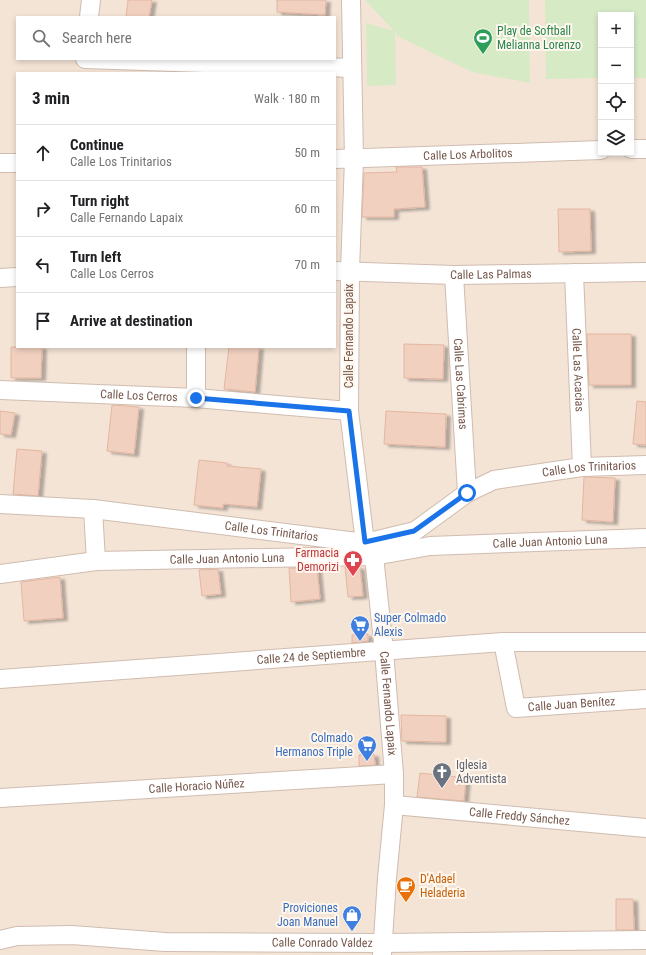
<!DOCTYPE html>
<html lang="en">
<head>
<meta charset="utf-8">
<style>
  :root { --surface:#fff; --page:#f6f6f6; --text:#202124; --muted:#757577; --line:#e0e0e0 }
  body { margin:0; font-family:"Roboto Condensed",sans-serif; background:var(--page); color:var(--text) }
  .controls { position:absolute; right:12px; top:12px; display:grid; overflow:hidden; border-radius:0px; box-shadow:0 2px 6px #0003 }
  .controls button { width:36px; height:36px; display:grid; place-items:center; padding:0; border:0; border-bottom:1px solid var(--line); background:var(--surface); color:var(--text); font:20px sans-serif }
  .stop { position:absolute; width:12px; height:12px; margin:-9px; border:3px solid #1a73e8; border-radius:50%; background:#fff }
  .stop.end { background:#1a73e8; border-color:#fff; box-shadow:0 1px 4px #0008 }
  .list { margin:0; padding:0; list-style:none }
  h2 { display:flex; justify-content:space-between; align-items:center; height:52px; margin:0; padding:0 16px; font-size:17px }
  h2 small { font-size:13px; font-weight:400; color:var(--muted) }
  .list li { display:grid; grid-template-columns:26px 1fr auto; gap:12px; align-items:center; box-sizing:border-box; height:56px; padding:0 16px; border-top:1px solid var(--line) }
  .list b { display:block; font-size:15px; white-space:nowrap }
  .list p { margin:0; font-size:13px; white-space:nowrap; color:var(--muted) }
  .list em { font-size:13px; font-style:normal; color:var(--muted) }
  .icon { flex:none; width:22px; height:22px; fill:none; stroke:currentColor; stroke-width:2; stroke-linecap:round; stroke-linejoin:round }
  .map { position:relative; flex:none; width:646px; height:955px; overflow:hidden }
  .search { position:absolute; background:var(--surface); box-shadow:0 2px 6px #0003; left:16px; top:16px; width:320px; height:44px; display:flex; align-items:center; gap:10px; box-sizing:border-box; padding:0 14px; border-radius:0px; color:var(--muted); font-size:15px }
  .panel { position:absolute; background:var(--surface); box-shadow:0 2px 6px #0003; left:16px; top:72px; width:320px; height:276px; border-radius:0px }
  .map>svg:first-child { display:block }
  .residential { fill:#f4e4d6; fill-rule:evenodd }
  .green { fill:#d7eac6 }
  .building { fill:#f1d0c0; stroke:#e4b6a0; filter:url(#shadow) }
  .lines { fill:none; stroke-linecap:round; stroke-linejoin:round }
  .street-casing { stroke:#d0bcb0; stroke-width:20 }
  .street { stroke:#fff; stroke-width:18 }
  .route { stroke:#1a73e8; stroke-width:5 }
  .labels { text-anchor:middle; stroke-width:4; stroke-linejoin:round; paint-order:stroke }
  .leisure-label { font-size:12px; fill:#27864d; stroke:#fff7ee; text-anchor:start }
  .street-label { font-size:12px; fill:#76584c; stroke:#fff7ee }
  .health-label { font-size:12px; fill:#be3a42; stroke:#fff7ee; text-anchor:end }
  .shop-label { font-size:12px; fill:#366cbe; stroke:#fff7ee; text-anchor:end }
  .worship-label { font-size:12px; fill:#5b616d; stroke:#fff7ee; text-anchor:start }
  .food-label { font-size:12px; fill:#c56008; stroke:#fff7ee; text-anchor:start }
</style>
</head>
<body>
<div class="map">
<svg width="646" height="955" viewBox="0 0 646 955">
  <defs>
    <filter id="shadow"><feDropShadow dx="4.5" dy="2.5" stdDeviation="1" flood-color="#0004"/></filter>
  </defs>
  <rect width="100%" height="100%" fill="#fcf3e8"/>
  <path class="residential" d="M0 0H646V955H0ZM601 15H631V153H601ZM17 17H335V59H17ZM17 73H335V347H17Z"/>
  <path class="green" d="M365 0H529L530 83 472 72 401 38 395 32 396 85 367 86 366 23 394 31Z
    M545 0H646V78H631V15H601V78L546 79Z"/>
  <path class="building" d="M128 0H152L149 17H126Z
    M277 0H326L325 15 277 12Z
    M396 167H422L425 207 394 209V217H362L364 173 397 172Z
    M558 209H590L591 251 559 252Z
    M587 334H631V385H589Z
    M404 344 444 345 443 379 404 378Z
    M11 347H42L41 378H11Z
    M229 347H259L255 392 224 389Z
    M637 401 646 402V445L633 444Z
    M112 405 139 407 134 454 107 451Z
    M0 411 15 413 11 435 0 434Z
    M386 411 446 414 445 447 384 444Z
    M17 449 42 451 38 496 13 494Z
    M199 460 227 463V466L261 469 257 507 223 504V508L194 505Z
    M584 477 615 478 613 522 582 520Z
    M345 567H360L363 596 348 597Z
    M289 568H317L320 599 291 602Z
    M218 569 221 594 202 596 199 570Z
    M60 577 63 618 24 621 21 582Z
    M368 634V641L352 643V635Z
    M401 715 446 716V742L402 741Z
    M374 754 375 765 359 766V755Z
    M420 773 466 778 464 801 417 797Z
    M616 899H633L634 930H616Z"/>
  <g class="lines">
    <defs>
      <g id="street">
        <path id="s1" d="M351 0 354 159 350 271 349 411 365 543 374 556 384 651 394 774V805L387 878 382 955"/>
        <path d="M89 17 91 0"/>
        <path d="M85 59 352 68"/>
        <path d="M631 149H646"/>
        <path id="s2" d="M335 159 601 150"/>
        <path d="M0 163H17"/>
        <path id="s3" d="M335 271 454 275 646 272"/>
        <path id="s4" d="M574 273 582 467"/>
        <path id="s5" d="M454 275 467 493"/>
        <path d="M0 278 17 277"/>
        <path d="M196 347V398"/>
        <path id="s6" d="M0 390 196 398 349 411"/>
        <path id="s7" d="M0 504 93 509 365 543 415 531 467 493 494 480 582 467 646 465"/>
        <path d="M93 509 96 561"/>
        <path id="s8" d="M0 574 96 561 374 556 430 546 646 538"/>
        <path id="s9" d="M503 642 516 708 646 699"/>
        <path id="s10" d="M0 679 503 642H646"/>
        <path id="s11" d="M0 798 394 774"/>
        <path id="s12" d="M394 805 646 828"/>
        <path id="s13" d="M0 940 17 936 72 935 165 942 383 943 646 940"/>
      </g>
    </defs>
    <use href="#street" class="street-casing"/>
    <use href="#street" class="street"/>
  </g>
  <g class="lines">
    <path class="route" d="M196 398 349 411 365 542 414 531 467 493"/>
  </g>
  <defs>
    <symbol id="stadium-pin" viewBox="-11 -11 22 30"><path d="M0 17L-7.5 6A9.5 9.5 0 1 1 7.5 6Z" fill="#2e9e5b" stroke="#fff7ee"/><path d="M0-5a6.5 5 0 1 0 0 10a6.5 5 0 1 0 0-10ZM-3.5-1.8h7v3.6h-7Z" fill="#fff"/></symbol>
    <symbol id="pharmacy-pin" viewBox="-11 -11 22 30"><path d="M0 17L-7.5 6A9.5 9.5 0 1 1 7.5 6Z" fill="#e0444e" stroke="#fff7ee"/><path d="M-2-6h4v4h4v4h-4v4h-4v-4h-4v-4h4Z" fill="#fff"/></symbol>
    <symbol id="supermarket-pin" viewBox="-11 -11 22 30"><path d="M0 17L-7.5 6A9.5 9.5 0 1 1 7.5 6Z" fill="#3f7fe0" stroke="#fff7ee"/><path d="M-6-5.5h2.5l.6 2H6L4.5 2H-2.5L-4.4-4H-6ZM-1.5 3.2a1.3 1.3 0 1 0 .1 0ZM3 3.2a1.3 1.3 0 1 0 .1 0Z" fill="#fff"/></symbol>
    <symbol id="church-pin" viewBox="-11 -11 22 30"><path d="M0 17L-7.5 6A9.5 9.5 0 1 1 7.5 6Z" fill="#6b7280" stroke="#fff7ee"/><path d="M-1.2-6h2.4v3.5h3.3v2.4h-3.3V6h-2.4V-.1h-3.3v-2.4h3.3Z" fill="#fff"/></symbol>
    <symbol id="cafe-pin" viewBox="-11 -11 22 30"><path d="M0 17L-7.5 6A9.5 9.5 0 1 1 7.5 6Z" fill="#e8710a" stroke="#fff7ee"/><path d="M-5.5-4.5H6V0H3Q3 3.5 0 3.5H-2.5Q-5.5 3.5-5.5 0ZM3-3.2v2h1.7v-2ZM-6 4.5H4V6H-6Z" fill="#fff"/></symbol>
    <symbol id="shop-pin" viewBox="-11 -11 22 30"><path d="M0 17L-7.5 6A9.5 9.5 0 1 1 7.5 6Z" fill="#3f7fe0" stroke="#fff7ee"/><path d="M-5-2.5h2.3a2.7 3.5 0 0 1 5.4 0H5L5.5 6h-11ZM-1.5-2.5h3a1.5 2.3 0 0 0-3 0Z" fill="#fff"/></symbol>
  </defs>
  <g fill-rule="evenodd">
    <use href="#stadium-pin" x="472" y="27" width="22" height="30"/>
    <use href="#pharmacy-pin" x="342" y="549" width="22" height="30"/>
    <use href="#supermarket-pin" x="349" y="614" width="22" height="30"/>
    <use href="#supermarket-pin" x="356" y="734" width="22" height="30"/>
    <use href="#church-pin" x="431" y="761" width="22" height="30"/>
    <use href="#cafe-pin" x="395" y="875" width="22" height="30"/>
    <use href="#shop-pin" x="341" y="904" width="22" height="30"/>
  </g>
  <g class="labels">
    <g class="leisure-label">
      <text x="497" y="35">Play de Softball<tspan x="497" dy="14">Melianna Lorenzo</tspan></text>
    </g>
    <g class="street-label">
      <text dy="4" stroke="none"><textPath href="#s2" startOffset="133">Calle Los Arbolitos</textPath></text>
      <text dy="4" stroke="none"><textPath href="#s3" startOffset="156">Calle Las Palmas</textPath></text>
      <text transform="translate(349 336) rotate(-90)" y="4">Calle Fernando Lapaix</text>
      <text dy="4" stroke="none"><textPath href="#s4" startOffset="97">Calle Las Acacias</textPath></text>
      <text dy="4" stroke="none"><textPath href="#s5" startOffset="109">Calle Las Cabrimas</textPath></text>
      <text dy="4" stroke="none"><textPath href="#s6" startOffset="139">Calle Los Cerros</textPath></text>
      <text dy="4" stroke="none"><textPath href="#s7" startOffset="609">Calle Los Trinitarios</textPath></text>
      <text dy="4" stroke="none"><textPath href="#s7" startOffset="273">Calle Los Trinitarios</textPath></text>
      <text dy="4" stroke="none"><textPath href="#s8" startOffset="552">Calle Juan Antonio Luna</textPath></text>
      <text dy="4" stroke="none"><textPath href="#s8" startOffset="228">Calle Juan Antonio Luna</textPath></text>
      <text dy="4" stroke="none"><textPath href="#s10" startOffset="312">Calle 24 de Septiembre</textPath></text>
      <text dy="4" stroke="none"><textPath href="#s1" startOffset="708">Calle Fernando Lapaix</textPath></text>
      <text dy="4" stroke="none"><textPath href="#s9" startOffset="123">Calle Juan Benítez</textPath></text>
      <text dy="4" stroke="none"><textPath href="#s11" startOffset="197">Calle Horacio Núñez</textPath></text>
      <text dy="4" stroke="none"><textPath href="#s12" startOffset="126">Calle Freddy Sánchez</textPath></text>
      <text dy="4" stroke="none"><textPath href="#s13" startOffset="323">Calle Conrado Valdez</textPath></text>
    </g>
    <g class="health-label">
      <text x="339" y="557">Farmacia<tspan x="339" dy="14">Demorizi</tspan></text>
    </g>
    <g class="shop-label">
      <text x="374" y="622" text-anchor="start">Super Colmado<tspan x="374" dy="14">Alexis</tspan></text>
      <text x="353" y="742">Colmado<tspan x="353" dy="14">Hermanos Triple</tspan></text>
      <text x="338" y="912">Proviciones<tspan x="338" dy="14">Joan Manuel</tspan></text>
    </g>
    <g class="worship-label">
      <text x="456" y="769">Iglesia<tspan x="456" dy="14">Adventista</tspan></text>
    </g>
    <g class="food-label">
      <text x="420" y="883">D'Adael<tspan x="420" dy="14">Heladeria</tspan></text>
    </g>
  </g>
</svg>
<div class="controls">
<button>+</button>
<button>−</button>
<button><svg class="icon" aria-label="locate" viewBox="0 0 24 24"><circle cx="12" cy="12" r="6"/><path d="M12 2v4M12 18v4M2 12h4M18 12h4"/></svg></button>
<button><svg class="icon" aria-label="layers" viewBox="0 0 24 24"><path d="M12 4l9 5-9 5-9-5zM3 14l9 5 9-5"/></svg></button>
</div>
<div class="stop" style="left:467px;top:493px"></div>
<div class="stop end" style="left:196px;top:398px"></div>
<div class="search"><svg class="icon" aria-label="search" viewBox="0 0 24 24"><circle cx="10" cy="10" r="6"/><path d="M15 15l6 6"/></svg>Search here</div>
<section class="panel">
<h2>3 min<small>Walk · 180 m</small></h2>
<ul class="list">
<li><svg class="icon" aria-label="ahead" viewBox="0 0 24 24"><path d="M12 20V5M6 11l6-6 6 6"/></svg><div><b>Continue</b><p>Calle Los Trinitarios</p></div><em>50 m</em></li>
<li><svg class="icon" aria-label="right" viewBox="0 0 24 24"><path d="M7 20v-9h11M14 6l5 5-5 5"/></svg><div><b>Turn right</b><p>Calle Fernando Lapaix</p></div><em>60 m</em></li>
<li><svg class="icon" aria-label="left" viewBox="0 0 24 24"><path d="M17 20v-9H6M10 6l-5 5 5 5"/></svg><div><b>Turn left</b><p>Calle Los Cerros</p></div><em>70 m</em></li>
<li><svg class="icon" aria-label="arrive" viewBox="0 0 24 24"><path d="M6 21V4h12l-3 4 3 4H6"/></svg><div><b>Arrive at destination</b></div></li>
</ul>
</section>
</div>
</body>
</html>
